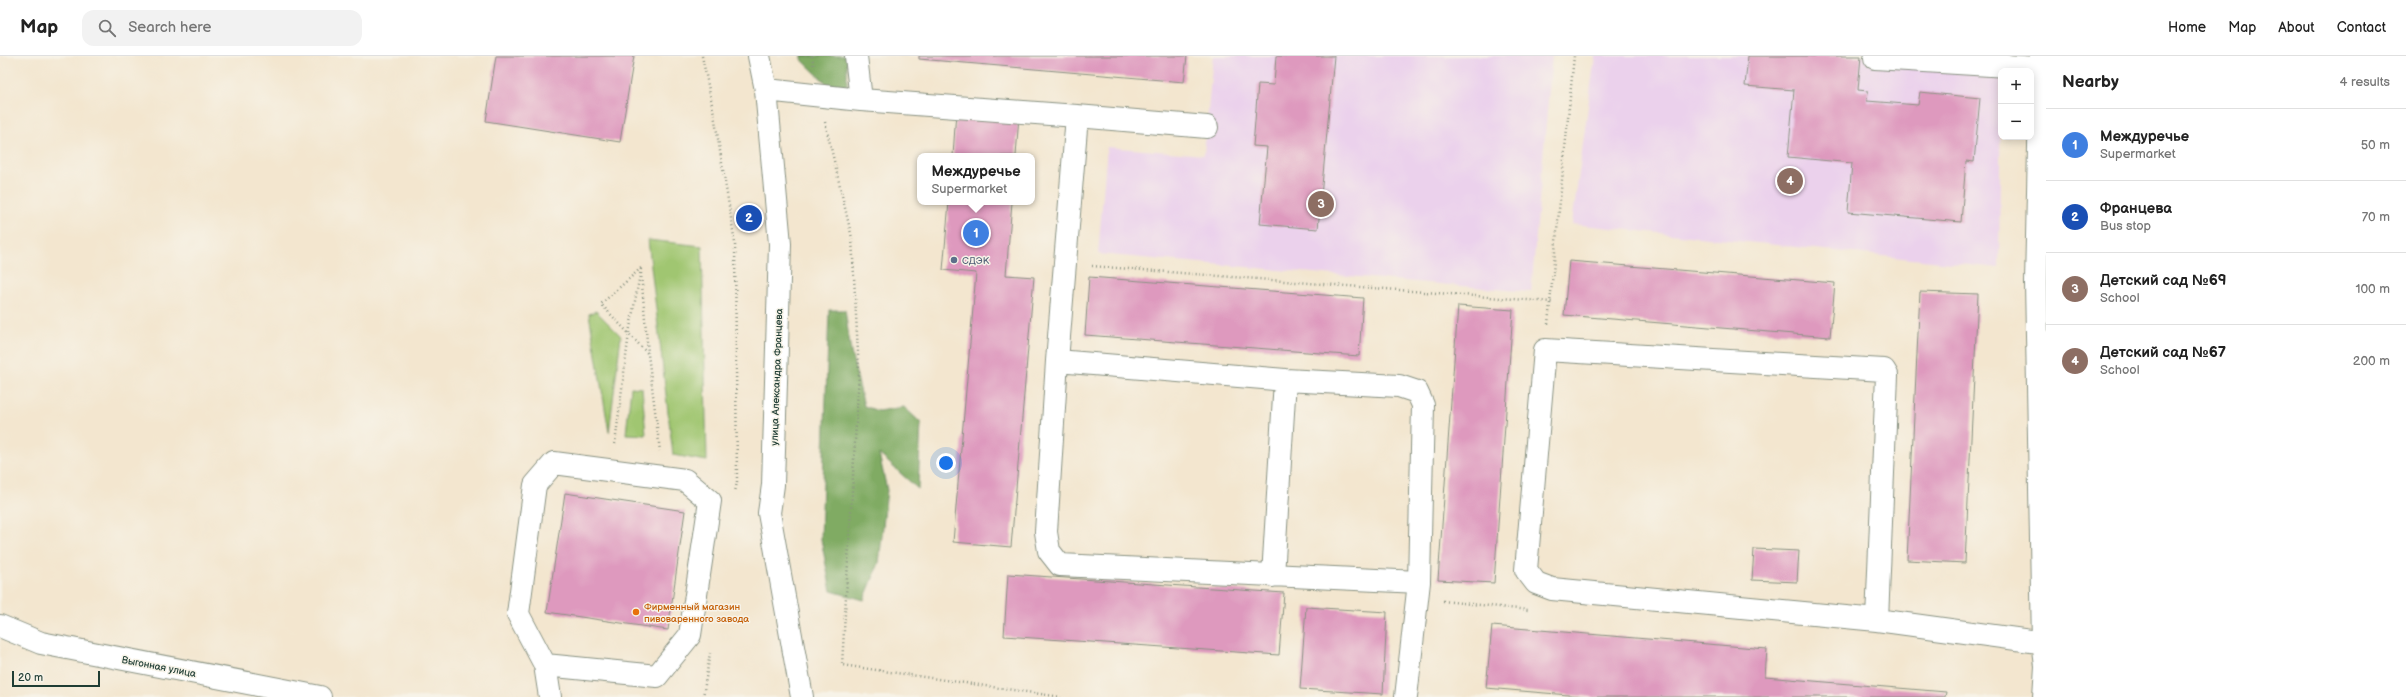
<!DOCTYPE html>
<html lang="en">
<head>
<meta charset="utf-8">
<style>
  :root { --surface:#fff; --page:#f2f2f2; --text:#222; --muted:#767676; --line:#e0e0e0; --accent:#d1495b }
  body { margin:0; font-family:"Balsamiq Sans",sans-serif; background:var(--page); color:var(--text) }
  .controls { position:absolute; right:12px; top:12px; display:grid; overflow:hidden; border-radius:8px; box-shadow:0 2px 10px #0003 }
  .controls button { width:36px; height:36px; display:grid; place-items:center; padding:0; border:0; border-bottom:1px solid var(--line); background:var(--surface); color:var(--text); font:20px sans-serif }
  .scale { position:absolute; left:12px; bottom:10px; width:88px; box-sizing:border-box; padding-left:4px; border:2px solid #1f3d34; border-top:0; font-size:11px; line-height:14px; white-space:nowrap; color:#1f3d34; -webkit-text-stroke:3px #f7f3e8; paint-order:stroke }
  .you { position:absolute; left:946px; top:407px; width:14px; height:14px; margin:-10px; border:3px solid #fff; border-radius:50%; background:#1a73e8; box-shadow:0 0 0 6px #1a73e833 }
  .badge { display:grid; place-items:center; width:26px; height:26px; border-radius:50%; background:var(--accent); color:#fff; font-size:13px; font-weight:700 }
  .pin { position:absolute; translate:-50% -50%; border:2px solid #fff; box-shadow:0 1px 4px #0006 }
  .popup { position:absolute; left:917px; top:97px; width:118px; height:52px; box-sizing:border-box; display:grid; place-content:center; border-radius:8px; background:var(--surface); filter:drop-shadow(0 1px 3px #0005); font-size:13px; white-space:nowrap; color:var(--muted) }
  .popup b { font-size:15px; color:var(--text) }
  .popup::after { content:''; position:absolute; left:50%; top:100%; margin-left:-8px; border:8px solid transparent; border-top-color:var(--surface) }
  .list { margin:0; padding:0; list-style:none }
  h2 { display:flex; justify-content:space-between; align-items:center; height:52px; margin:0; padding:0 16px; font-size:17px }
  h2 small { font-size:13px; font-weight:400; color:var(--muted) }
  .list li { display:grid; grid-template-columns:26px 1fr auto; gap:12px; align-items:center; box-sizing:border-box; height:72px; padding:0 16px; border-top:1px solid var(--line) }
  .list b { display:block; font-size:15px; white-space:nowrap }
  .list p { margin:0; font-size:13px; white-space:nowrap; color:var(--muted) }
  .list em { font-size:13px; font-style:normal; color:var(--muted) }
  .icon { flex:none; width:22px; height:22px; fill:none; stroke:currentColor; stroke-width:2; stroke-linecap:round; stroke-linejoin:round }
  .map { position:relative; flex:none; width:2046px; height:641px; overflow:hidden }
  header { display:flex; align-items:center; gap:24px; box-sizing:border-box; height:56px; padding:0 20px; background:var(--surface); border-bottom:1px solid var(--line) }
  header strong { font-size:19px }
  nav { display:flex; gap:22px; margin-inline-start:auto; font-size:14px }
  .search { width:280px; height:36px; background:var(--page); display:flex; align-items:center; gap:10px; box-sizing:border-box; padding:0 14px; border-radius:12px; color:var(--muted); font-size:15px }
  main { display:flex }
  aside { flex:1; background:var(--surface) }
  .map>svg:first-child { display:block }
  .built { fill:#ebd1ec }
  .green { fill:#a0c671; stroke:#608252 }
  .forest { fill:#80ab63; stroke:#50744c }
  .building { fill:#de99be }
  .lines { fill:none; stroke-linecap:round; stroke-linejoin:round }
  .minor-casing { stroke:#899282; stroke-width:24 }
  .path { stroke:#899282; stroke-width:2.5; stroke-dasharray:1 3; stroke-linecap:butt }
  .minor { stroke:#fff; stroke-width:22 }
  .service-dot { fill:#5c6f8a; stroke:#f7f3e8; stroke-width:1.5 }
  .food-dot { fill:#e8710a; stroke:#f7f3e8; stroke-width:1.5 }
  .labels { text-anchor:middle; stroke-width:3; stroke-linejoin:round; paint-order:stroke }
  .service-label { font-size:10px; fill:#4e5e75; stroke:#f7f3e8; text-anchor:start }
  .street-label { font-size:10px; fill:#1f3d34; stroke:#f7f3e8 }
  .food-label { font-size:10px; fill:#c56008; stroke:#f7f3e8; text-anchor:start }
</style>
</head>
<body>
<header>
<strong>Map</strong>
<div class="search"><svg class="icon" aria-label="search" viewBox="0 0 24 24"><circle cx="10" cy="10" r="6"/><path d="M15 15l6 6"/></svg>Search here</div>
<nav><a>Home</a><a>Map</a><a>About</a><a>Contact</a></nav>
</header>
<main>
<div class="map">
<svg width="2046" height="641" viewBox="0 0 2046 641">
  <rect width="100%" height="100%" fill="#f7f3e8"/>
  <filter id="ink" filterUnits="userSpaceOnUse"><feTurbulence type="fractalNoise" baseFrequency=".025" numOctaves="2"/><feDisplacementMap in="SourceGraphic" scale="8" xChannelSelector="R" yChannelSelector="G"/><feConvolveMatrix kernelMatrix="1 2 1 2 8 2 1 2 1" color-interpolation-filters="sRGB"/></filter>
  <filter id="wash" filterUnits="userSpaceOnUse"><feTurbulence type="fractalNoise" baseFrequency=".012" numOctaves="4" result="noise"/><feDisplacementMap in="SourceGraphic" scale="16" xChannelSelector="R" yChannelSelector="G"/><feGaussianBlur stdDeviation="0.9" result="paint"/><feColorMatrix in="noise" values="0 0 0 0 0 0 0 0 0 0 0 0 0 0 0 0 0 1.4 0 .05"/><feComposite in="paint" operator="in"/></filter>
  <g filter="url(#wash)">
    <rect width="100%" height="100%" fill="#f3e6cf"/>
    <path class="built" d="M1213 0H1552L1531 236 1098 198 1107 91 1204 99Z
      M1595 0H2004L2001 15 1999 212 1572 168Z"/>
    <path class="green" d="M648 184 702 190 707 405 673 399Z
      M596 255 621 280 609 376 589 258Z
      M631 331 642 332 646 379 626 378Z"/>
    <path class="forest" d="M802 0H847V29H828L802 4Z
      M829 254H845L851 296 864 350 878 355 904 351 921 367 918 433 879 398 887 434 879 507 864 544 831 535 821 483Z"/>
    <g id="blocks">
      <path class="building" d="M496 0H634L620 86 486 65Z
        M919 0H1187L1184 26 919 3Z
        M1276 0H1334L1318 173 1260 168 1267 91 1253 90 1258 28 1274 29Z
        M1748 0H1861L1858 34 1868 35 1867 45 1918 49 1920 36 1980 42 1974 106 1966 105 1961 166 1848 156 1852 107 1788 101 1794 34 1745 30Z
        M956 55 1019 60 1016 100H953Z
        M949 146H1012L1006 219 1034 221 1011 491 953 486 976 217 943 214Z
        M1569 205 1835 227 1830 281 1564 259Z
        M1089 221 1363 242 1359 300 1085 279Z
        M1920 236 1978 238 1965 507 1907 504Z
        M1458 250 1513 254 1494 527 1438 524Z
        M565 437 685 455 668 574 547 556Z
        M1754 493 1799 495 1797 526 1752 524Z
        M1008 518 1284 537 1279 599 1004 580Z
        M1306 551 1387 556 1383 638 1300 633Z
        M1492 570 1767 593 1765 621 1946 636 1945 641H1592L1486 632Z"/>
    </g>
  </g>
  <g filter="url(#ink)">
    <use href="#blocks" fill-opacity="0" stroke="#899282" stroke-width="1"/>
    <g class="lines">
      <defs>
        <path id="minor" d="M759 0 766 34 780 188 773 429 769 457 802 641
          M856 0 861 44
          M2041 0 2036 227 2043 586 2046 610 2044 641
          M1875 2 2040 12
          M766 34 861 44 1077 60 1057 305 1046 476 1049 495 1060 509 1419 526
          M1077 60 1207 71
          M1057 305 1285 324 1399 330 1417 336 1423 349 1419 526 1406 641
          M1273 520 1285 324
          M1877 564 1887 319 1884 314 1545 294 1526 514 1536 527 1552 533 1877 564 2046 587
          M0 570 41 587 320 641
          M545 609 657 620 690 579 710 445 685 424 554 407 535 429 518 558 545 609 550 641"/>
      </defs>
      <use href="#minor" class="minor-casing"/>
      <path class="path" d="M702 0 714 58 735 187 737 426 735 436
        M812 0 814 12
        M825 66 852 182 859 316 842 609 1061 641
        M1092 210 1552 246
        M641 212 601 248 648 298 660 395
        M641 217 648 297
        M1548 268 1574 0
        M615 388 629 277 641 213
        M1443 545 1528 554
        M703 641 710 597"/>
      <use href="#minor" class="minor"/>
    </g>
  </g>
  <circle class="service-dot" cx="954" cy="204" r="4"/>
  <circle class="food-dot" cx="636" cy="556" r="4"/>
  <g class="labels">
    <g class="service-label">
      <text x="962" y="208">СДЭК</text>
    </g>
    <g class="street-label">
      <text transform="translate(776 321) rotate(-88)" y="4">улица Александра Францева</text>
      <text transform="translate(159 610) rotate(11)" y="4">Выгонная улица</text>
    </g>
    <g class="food-label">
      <text x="644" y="554">Фирменный магазин<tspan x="644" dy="12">пивоваренного завода</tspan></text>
    </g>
  </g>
</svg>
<div class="controls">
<button>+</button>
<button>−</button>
</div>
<div class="scale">20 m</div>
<div class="you"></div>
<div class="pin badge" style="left:976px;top:177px;background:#3f7fe0">1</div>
<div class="popup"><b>Междуречье</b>Supermarket</div>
<div class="pin badge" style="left:749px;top:162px;background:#1a4fb4">2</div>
<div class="pin badge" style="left:1321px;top:148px;background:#8d6e63">3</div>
<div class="pin badge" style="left:1790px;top:125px;background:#8d6e63">4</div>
</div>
<aside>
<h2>Nearby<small>4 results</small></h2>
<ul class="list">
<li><span class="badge" style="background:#3f7fe0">1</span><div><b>Междуречье</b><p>Supermarket</p></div><em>50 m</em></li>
<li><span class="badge" style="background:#1a4fb4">2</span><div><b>Францева</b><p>Bus stop</p></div><em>70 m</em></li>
<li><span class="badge" style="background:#8d6e63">3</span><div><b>Детский сад №69</b><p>School</p></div><em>100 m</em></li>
<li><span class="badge" style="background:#8d6e63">4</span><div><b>Детский сад №67</b><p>School</p></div><em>200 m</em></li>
</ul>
</aside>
</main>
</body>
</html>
